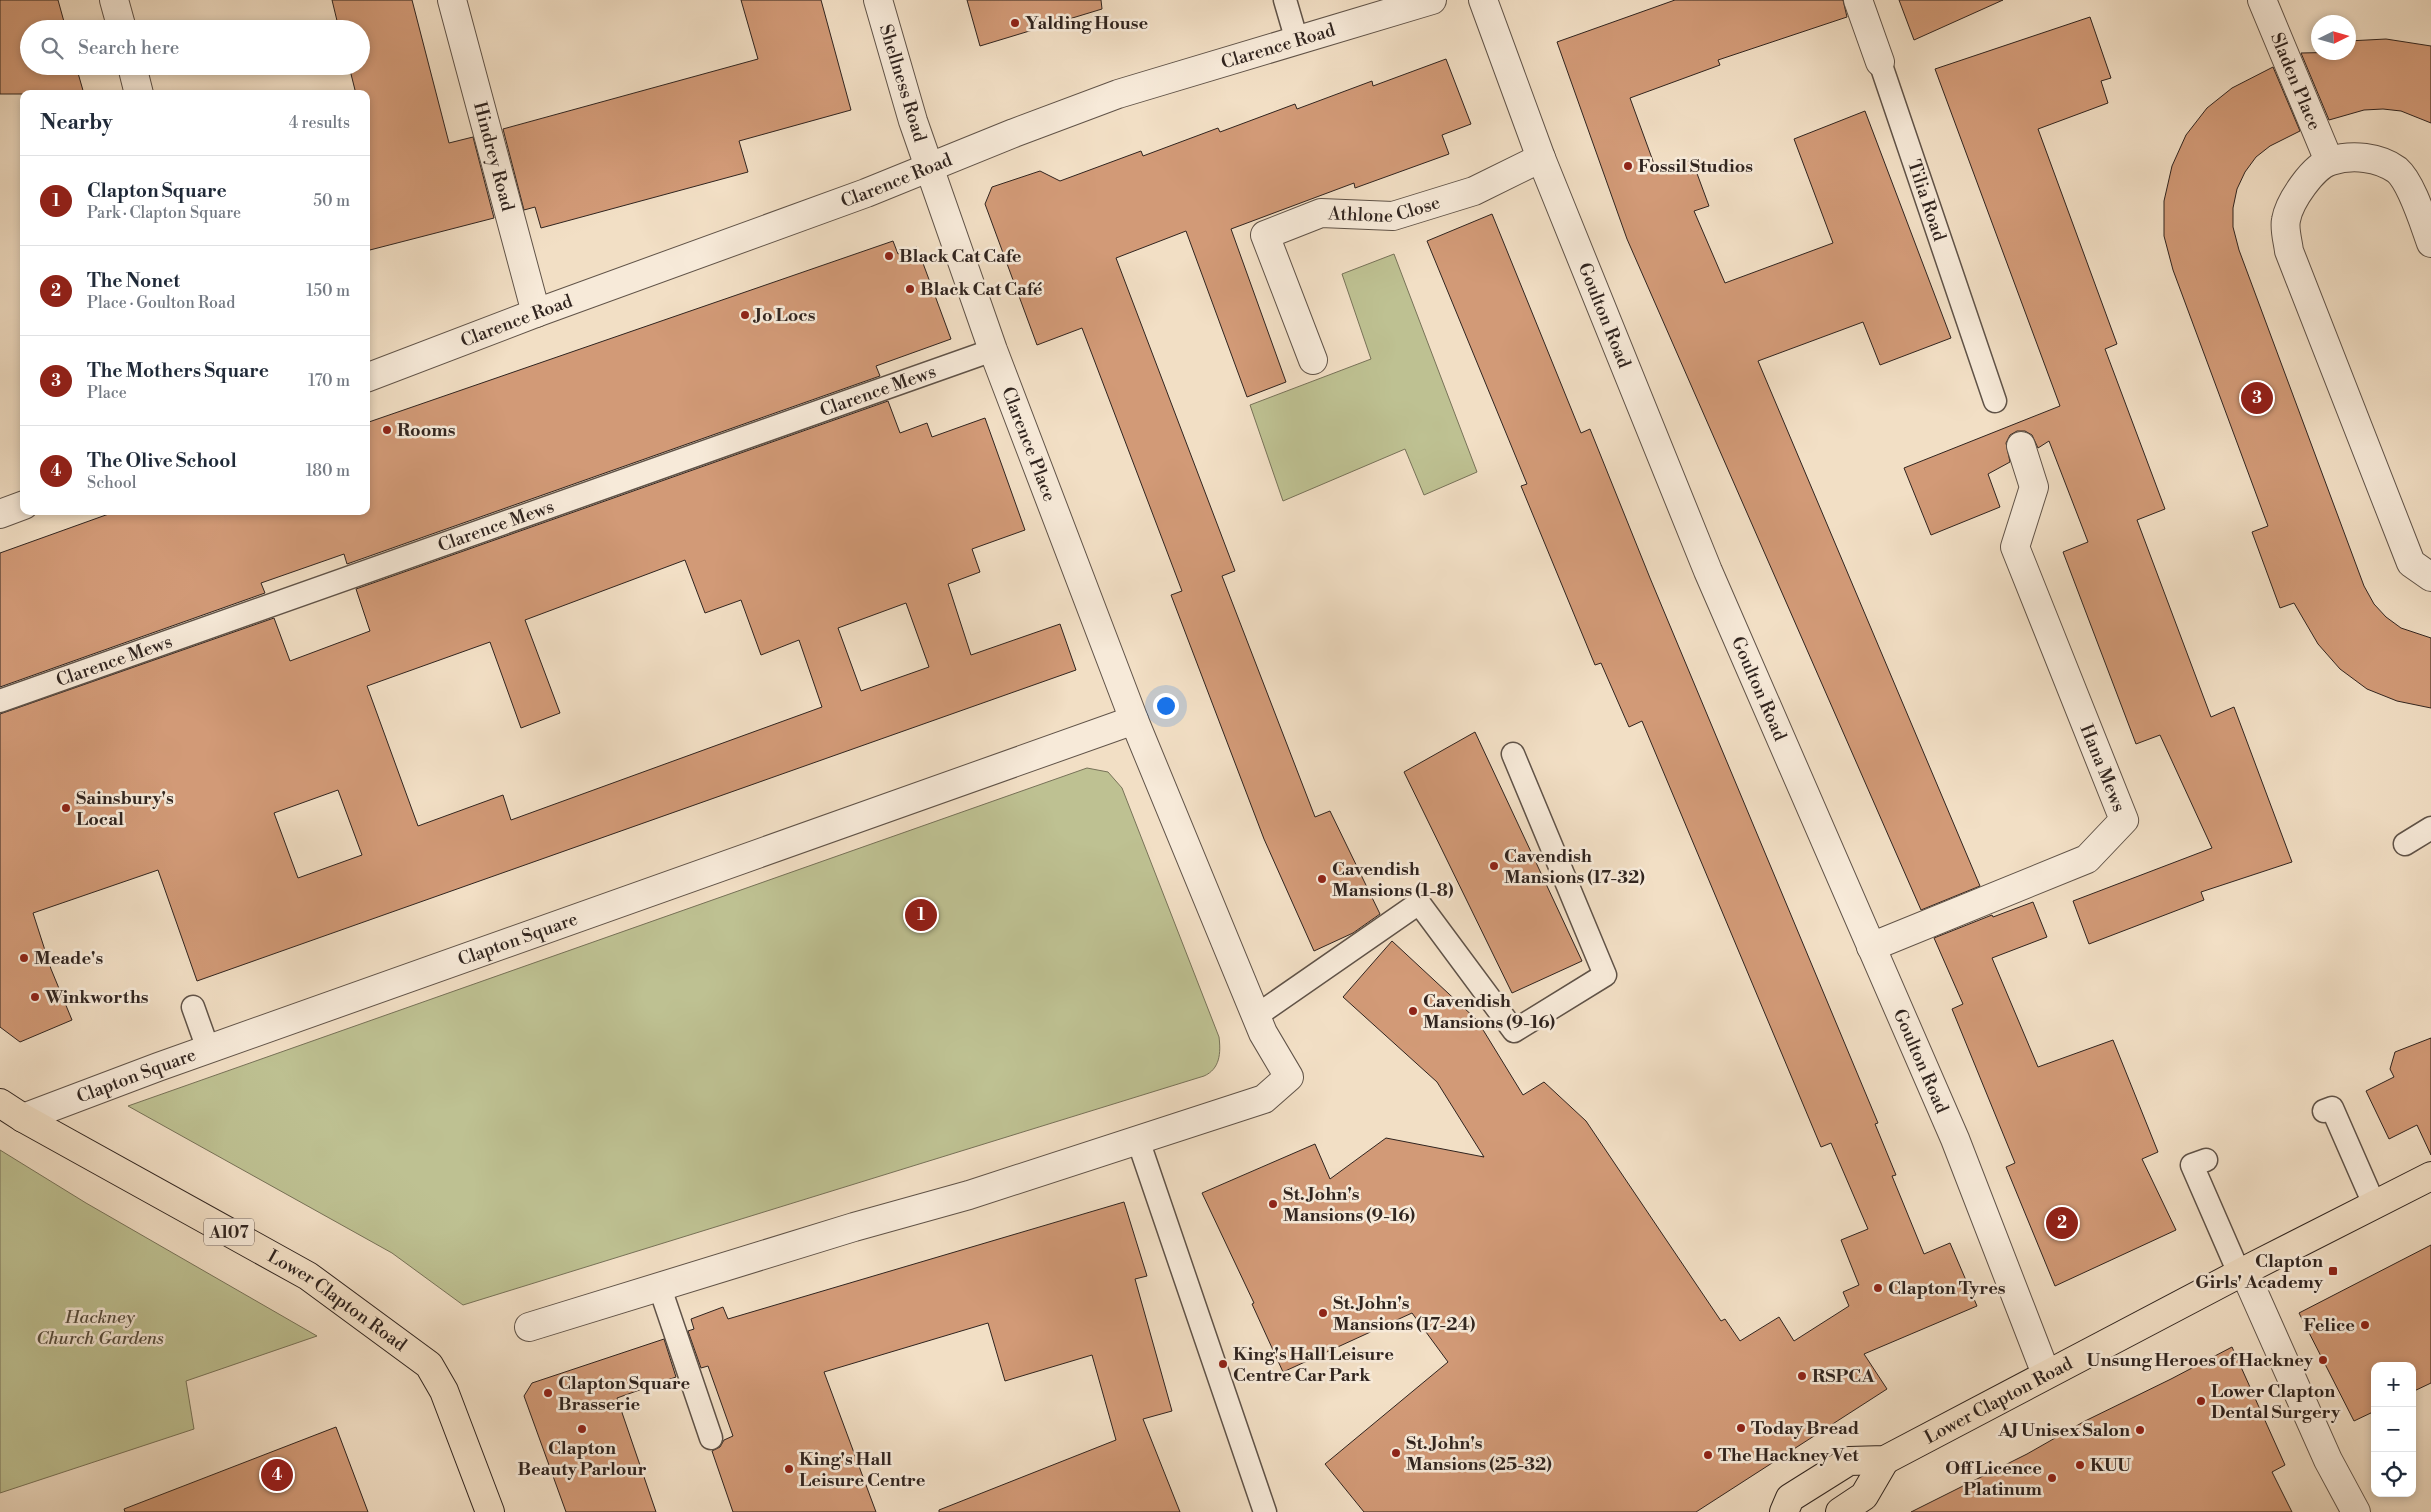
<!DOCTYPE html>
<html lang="en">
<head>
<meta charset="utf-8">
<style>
  :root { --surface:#fff; --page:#f2f2f3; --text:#1f2937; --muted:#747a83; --line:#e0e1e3; --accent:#8f2418 }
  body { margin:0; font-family:"Libre Bodoni",serif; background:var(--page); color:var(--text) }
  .controls { position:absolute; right:15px; bottom:15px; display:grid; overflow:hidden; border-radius:10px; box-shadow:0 2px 8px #0003 }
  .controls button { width:45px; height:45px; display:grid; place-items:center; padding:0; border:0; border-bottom:1px solid var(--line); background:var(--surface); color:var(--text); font:25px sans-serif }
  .compass { position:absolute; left:2311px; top:15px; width:45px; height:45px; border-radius:50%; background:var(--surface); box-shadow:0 2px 8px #0003; rotate:85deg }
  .you { position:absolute; left:1165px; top:705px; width:18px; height:18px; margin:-12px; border:4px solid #fff; border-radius:50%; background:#1a73e8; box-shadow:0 0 0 8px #1a73e833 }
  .badge { display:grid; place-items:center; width:32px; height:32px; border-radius:50%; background:var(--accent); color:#fff; font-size:16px; font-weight:700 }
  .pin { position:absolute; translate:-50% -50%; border:2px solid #fff; box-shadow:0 1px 5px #0006 }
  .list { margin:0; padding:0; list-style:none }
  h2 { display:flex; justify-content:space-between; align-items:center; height:65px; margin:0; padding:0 20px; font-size:21px }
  h2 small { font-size:16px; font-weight:400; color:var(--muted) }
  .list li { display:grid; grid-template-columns:32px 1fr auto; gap:15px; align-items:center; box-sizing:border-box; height:90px; padding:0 20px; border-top:1px solid var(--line) }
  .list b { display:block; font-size:19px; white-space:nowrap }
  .list p { margin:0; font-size:16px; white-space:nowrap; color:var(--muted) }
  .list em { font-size:16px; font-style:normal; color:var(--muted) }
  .icon { flex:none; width:28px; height:28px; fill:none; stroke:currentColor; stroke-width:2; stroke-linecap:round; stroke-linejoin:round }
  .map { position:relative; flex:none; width:2431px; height:1512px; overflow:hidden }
  .search { position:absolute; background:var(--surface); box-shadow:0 2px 8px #0003; left:20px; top:20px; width:350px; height:55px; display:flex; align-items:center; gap:12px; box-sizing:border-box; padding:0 18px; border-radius:28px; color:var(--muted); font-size:19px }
  .panel { position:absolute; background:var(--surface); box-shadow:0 2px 8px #0003; left:20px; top:90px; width:350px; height:425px; border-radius:10px }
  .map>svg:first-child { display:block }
  .green { fill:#bec192; stroke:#777258 }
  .building { fill:#d29a77; stroke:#30241f; fill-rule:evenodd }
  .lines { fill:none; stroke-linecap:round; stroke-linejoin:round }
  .lane-casing { stroke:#605348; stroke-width:25 }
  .street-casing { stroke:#605348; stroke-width:30 }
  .primary-casing { stroke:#30241f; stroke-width:30 }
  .highway-casing { stroke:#30241f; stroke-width:30 }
  .lane { stroke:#f7ead9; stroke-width:22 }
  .street { stroke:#f7ead9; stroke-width:28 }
  .primary { stroke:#f2dfc5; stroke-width:28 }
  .highway { stroke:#f2dfc5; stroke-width:28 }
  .poi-dot { fill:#8f2418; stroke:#f7ead9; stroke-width:2 }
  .labels { text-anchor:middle; stroke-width:5; stroke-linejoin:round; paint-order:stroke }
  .shield { fill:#f7ead9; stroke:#6c5f57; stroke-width:1 }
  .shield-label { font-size:16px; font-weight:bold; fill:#30241f }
  .poi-label { font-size:18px; font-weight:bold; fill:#30241f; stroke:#f7ead9; text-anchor:start }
  .street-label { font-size:18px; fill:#30241f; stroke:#f7ead9 }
  .park-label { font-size:18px; font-style:italic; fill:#544b3c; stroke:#f7ead9 }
</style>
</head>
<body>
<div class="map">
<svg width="2431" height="1512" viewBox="0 0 2431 1512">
  <rect width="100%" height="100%" fill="#f2dfc5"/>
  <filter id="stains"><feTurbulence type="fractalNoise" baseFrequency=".004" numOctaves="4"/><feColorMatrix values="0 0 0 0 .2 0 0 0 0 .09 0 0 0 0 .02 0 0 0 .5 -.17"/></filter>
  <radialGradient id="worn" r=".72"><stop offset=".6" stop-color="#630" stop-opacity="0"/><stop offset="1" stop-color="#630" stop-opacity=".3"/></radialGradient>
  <path class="green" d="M1394 254 1477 472 1424 495 1405 449 1283 501 1250 405 1371 359 1342 274Z
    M1087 768 1108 772 1122 788 1219 1037C1221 1053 1220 1069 1204 1076L463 1305 392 1253 128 1106Z
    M0 1150 86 1203 317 1336 186 1381 194 1429 0 1493Z"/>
  <path class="building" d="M0 0H58L66 29H29V66H76L84 94H0Z
    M332 0H412L449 143 473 137 494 218 366 251V94H356L349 66H361V29H339Z
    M741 0H821L851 110 739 141 748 172 541 228 535 207 524 210 503 129 758 59Z
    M967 0H1101L1102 9 980 46Z
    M1675 0H1843L1847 17 1718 60 1720 65 1630 98 1657 172 1692 160 1709 206 1694 211 1725 283 1833 243 1794 139 1865 111 1951 338 1880 365 1863 322 1758 361 1980 886 1921 910 1627 239 1557 42Z
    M1899 0H2003L1914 40Z
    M2090 17 2111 78 2101 81 2108 103 2038 129 2117 344 2105 349 2165 509 2137 520 2211 717 2234 707 2292 862 2201 892 2204 900 2089 944 2073 901 2212 848 2160 735 2136 744 2063 552 2088 542 2049 441 2038 448 2032 435 2025 431H2017L2010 435 2006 443 2010 462 1988 474 2000 507 1931 535 1904 468 2060 406 1935 69Z
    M2386 39 2431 46V123L2401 111 2383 109 2364 110 2329 120 2301 53 2348 52V41Z
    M1446 59 1471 124 1442 135 1449 154 1355 188 1354 183 1231 229 1286 382 1247 397 1186 231 1116 258 1235 571 1222 576 1315 817 1330 811 1380 914 1353 933 1314 951 1264 839 1171 595 1182 591 1082 328 1037 345 985 204 992 187 1040 171 1060 181 1141 151 1143 156 1218 128 1220 132 1295 104 1297 109 1372 81 1373 86Z
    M2273 67 2300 131 2270 146 2256 157 2245 172 2237 189 2233 208V227L2239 250 2364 586 2374 604 2386 617 2401 628 2431 638V708L2397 701 2367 689 2340 669 2318 644 2294 603 2280 608 2252 532 2268 526 2173 270 2164 236V201L2172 166 2186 135 2207 108 2232 88Z
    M1492 214 1581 433 1590 429 1650 578 1878 1123 1875 1124 1896 1175 1892 1176 1924 1254 1950 1243 1977 1306 1864 1354 1887 1389 1696 1512H1364L1325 1464 1448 1362 1412 1313 1283 1372 1252 1304 1254 1303 1202 1193 1315 1144 1330 1179 1386 1138 1484 1157 1437 1082 1343 997 1392 941 1477 1020 1523 1095 1544 1082 1586 1121 1721 1321 1725 1319 1740 1341 1779 1317 1794 1341 1849 1306 1843 1292 1859 1285 1841 1240 1868 1229 1831 1143 1821 1147 1642 721 1629 727 1601 663 1595 665 1521 486 1527 484 1427 241Z
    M893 241 898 254 917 247 951 339 876 366 880 376 347 564 344 554 261 583 265 593 0 687V553L117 511H366V423Z
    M888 401 900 433 927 423 932 437 985 418 1025 530 972 549 980 572 948 584 971 655 1060 624 1076 670 197 981 158 870 33 913 51 969 72 1020 20 1042 0 1027V714L274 618 290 661 370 631 356 589ZM685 560 705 613 741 600 761 655 799 640 822 707 511 820 503 795 418 826 367 686 490 642 521 728 560 713 525 620ZM906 603 929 667 861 691 838 628ZM338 790 362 855 298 878 274 813Z
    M1475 732 1582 961 1512 993 1404 772Z
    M2033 902 2047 937 1992 958 2038 1067 2113 1040 2158 1152 2142 1159 2176 1230 2055 1286 2006 1167 2015 1163 1952 1009 1963 1004 1934 938 1992 915 1993 917Z
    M2431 1038V1155L2417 1125 2389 1139 2366 1091 2394 1077 2390 1069 2395 1052Z
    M1124 1202 1147 1276 1135 1279 1172 1411 1143 1419 1180 1512H939V1510L1116 1440 1092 1355 1005 1381 988 1323 824 1372 876 1512H733L712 1451 720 1447 724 1440 733 1436 708 1366 701 1368 688 1331 694 1329 691 1319 723 1307 728 1319Z
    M2431 1245V1383L2412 1392V1366H2375V1411L2354 1421 2299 1313Z
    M664 1339 676 1377 617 1398 656 1512H566L524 1396 532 1383Z
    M2232 1347 2285 1465 2272 1472 2292 1512H1911L2027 1454 2085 1421 2171 1379Z
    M336 1427 368 1512H125L124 1509Z"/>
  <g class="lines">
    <defs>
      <g id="lane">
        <path d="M1285 0 1297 41"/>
        <path id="s1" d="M1880 62 1995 401"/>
        <path id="s2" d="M0 701 993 350"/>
        <path d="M2405 844 2431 828"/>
        <path d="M193 1007 208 1049"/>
        <path d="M1256 1016 1419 903 1514 1031 1605 975 1513 754"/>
        <path d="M2324 1111 2332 1108 2374 1204"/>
        <path d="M1138 1140 1265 1512"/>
        <path d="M2206 1160 2192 1165 2239 1273"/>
        <path d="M660 1288 711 1438"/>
      </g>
      <g id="street">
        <path d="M114 0 122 29"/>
        <path id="s3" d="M452 0 536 313"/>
        <path id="s4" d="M1483 0 1541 158 1708 571 1955 1139 2046 1374"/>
        <path d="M1858 0 1880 62"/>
        <path id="s5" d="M2262 0 2329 161"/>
        <path d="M132 66 139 94"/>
        <path d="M2431 243C2424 224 2412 183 2397 170 2379 157 2352 154 2331 161 2313 166 2289 202 2286 220 2284 229 2288 242 2289 251L2411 563 2431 577"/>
        <path id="s6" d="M1313 360 1265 235 1321 213 1393 216 1474 191 1541 158"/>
        <path id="s7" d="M366 378 536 313 866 193 1014 133 1118 94 1432 0"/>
        <path d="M0 514 24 505"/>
        <path d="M1871 947 2087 859 2124 820 2015 547 2034 487 2021 446"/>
        <path id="s8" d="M23 1118 158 1067 1134 720"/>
        <path d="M2244 1271 2328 1460 2356 1512"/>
        <path d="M529 1327 854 1227 969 1195 1264 1099 1289 1077 1263 1033 1134 720 993 350 913 121 878 0"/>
      </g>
      <g id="primary">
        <path id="s9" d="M0 1103 23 1118 308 1276 429 1365 444 1391 490 1512"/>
      </g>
      <g id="highway">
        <path id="s10" d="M1784 1512 1790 1498 1849 1461 1885 1460 2244 1271 2431 1176"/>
        <path d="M1840 1512 1864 1496 1885 1460"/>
      </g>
    </defs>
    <use href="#lane" class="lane-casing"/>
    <use href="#street" class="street-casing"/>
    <use href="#primary" class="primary-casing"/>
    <use href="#highway" class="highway-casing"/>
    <use href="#lane" class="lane"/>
    <use href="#street" class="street"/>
    <use href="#primary" class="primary"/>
    <use href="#highway" class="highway"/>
  </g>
  <g class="poi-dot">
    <circle cx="1015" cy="23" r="5"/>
    <circle cx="1628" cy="166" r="5"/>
    <circle cx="889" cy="256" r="5"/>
    <circle cx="910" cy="289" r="5"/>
    <circle cx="745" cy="315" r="5"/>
    <circle cx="387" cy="430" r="5"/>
    <circle cx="66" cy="808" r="5"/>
    <circle cx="1494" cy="866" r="5"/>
    <circle cx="1322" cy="879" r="5"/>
    <circle cx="24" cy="958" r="5"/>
    <circle cx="35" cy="997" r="5"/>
    <circle cx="1413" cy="1011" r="5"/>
    <circle cx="1273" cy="1204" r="5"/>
    <rect x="2328" y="1266" width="10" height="10" rx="2.5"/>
    <circle cx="1878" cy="1288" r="5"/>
    <circle cx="1323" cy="1313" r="5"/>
    <circle cx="2365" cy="1325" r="5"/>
    <circle cx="2323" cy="1360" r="5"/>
    <circle cx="1223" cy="1364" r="5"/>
    <circle cx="1802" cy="1376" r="5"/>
    <circle cx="548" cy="1393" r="5"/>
    <circle cx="2201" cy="1401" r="5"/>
    <circle cx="1741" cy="1428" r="5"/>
    <circle cx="582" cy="1429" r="5"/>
    <circle cx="2140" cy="1430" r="5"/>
    <circle cx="1396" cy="1453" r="5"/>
    <circle cx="1708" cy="1455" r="5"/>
    <circle cx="2080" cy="1465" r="5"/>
    <circle cx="789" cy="1469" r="5"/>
    <circle cx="2052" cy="1478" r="5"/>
  </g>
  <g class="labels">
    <rect class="shield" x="204" y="1218.5" width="50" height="27" rx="4"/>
    <g class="shield-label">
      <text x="229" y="1238">A107</text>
    </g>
    <g class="poi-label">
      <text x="1025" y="29">Yalding House</text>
      <text x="1638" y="172">Fossil Studios</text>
      <text x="899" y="262">Black Cat Cafe</text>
      <text x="920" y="295">Black Cat Café</text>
      <text x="755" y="321">Jo Locs</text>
      <text x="397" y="436">Rooms</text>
      <text x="76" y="804">Sainsbury's<tspan x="76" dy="21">Local</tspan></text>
      <text x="1504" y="862">Cavendish<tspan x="1504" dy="21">Mansions (17-32)</tspan></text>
      <text x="1332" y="875">Cavendish<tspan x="1332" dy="21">Mansions (1-8)</tspan></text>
      <text x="34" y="964">Meade's</text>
      <text x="45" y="1003">Winkworths</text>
      <text x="1423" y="1007">Cavendish<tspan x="1423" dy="21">Mansions (9-16)</tspan></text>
      <text x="1283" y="1200">St. John's<tspan x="1283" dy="21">Mansions (9-16)</tspan></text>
      <text x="2323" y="1267" text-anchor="end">Clapton<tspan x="2323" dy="21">Girls' Academy</tspan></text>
      <text x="1888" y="1294">Clapton Tyres</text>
      <text x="1333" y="1309">St. John's<tspan x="1333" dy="21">Mansions (17-24)</tspan></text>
      <text x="2355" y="1331" text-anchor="end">Felice</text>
      <text x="1233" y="1360">King's Hall Leisure<tspan x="1233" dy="21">Centre Car Park</tspan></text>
      <text x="2313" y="1366" text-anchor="end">Unsung Heroes of Hackney</text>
      <text x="1812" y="1382">RSPCA</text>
      <text x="558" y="1389">Clapton Square<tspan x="558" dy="21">Brasserie</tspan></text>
      <text x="2211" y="1397">Lower Clapton<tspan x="2211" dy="21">Dental Surgery</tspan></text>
      <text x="1751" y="1434">Today Bread</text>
      <text x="2130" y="1436" text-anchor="end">AJ Unisex Salon</text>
      <text x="1406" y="1449">St. John's<tspan x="1406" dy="21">Mansions (25-32)</tspan></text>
      <text x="582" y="1454" text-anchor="middle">Clapton<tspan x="582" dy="21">Beauty Parlour</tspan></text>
      <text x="1718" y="1461">The Hackney Vet</text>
      <text x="799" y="1465">King's Hall<tspan x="799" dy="21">Leisure Centre</tspan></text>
      <text x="2090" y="1471">KUU</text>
      <text x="2042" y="1474" text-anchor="end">Off Licence<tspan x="2042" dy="21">Platinum</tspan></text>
    </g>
    <g class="street-label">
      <text dy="6" stroke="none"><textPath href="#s7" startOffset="971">Clarence Road</textPath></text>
      <text dy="6" stroke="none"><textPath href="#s5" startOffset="88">Sladen Place</textPath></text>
      <text transform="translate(903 83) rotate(73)" y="6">Shellness Road</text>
      <text dy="6" stroke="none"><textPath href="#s3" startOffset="162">Hindrey Road</textPath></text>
      <text dy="6" stroke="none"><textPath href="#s7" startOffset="566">Clarence Road</textPath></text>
      <text dy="6" stroke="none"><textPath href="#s1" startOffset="146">Tilia Road</textPath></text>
      <text dy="6" stroke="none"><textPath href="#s6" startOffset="258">Athlone Close</textPath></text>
      <text dy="6" stroke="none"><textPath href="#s4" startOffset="338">Goulton Road</textPath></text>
      <text dy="6" stroke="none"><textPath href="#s7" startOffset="161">Clarence Road</textPath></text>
      <text dy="6" stroke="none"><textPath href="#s2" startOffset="931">Clarence Mews</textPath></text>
      <text transform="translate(1029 444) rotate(69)" y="6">Clarence Place</text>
      <text dy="6" stroke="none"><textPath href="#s2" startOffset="526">Clarence Mews</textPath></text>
      <text dy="6" stroke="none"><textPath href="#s2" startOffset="121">Clarence Mews</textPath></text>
      <text dy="6" stroke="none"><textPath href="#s4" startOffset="742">Goulton Road</textPath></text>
      <text transform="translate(2103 768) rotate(68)" y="6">Hana Mews</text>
      <text dy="6" stroke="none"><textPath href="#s8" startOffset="526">Clapton Square</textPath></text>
      <text dy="6" stroke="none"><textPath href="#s4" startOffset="1148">Goulton Road</textPath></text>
      <text dy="6" stroke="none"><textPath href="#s8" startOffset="121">Clapton Square</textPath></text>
      <text dy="6" stroke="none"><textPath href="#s9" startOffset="391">Lower Clapton Road</textPath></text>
      <text dy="6" stroke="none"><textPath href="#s10" startOffset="249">Lower Clapton Road</textPath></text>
    </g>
    <g class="park-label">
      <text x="100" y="1323">Hackney<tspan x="100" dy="21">Church Gardens</tspan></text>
    </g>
  </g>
  <rect width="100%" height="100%" filter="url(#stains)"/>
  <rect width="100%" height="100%" fill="url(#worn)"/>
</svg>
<div class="controls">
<button>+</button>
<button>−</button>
<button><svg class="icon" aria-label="locate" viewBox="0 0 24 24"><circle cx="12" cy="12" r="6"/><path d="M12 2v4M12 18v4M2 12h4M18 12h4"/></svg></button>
</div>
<svg class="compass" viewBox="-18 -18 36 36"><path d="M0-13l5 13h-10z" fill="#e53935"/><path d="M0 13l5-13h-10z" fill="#747a83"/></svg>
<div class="you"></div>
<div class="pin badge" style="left:921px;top:915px">1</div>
<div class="pin badge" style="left:2062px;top:1223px">2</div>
<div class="pin badge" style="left:2257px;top:398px">3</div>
<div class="pin badge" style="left:277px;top:1475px">4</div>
<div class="search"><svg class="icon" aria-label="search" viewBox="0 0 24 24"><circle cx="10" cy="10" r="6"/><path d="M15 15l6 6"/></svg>Search here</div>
<section class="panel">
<h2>Nearby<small>4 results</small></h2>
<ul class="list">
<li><span class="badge">1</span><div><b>Clapton Square</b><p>Park · Clapton Square</p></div><em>50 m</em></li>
<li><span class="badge">2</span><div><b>The Nonet</b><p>Place · Goulton Road</p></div><em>150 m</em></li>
<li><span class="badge">3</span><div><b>The Mothers Square</b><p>Place</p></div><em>170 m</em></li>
<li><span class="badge">4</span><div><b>The Olive School</b><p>School</p></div><em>180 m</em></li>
</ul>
</section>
</div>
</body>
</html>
